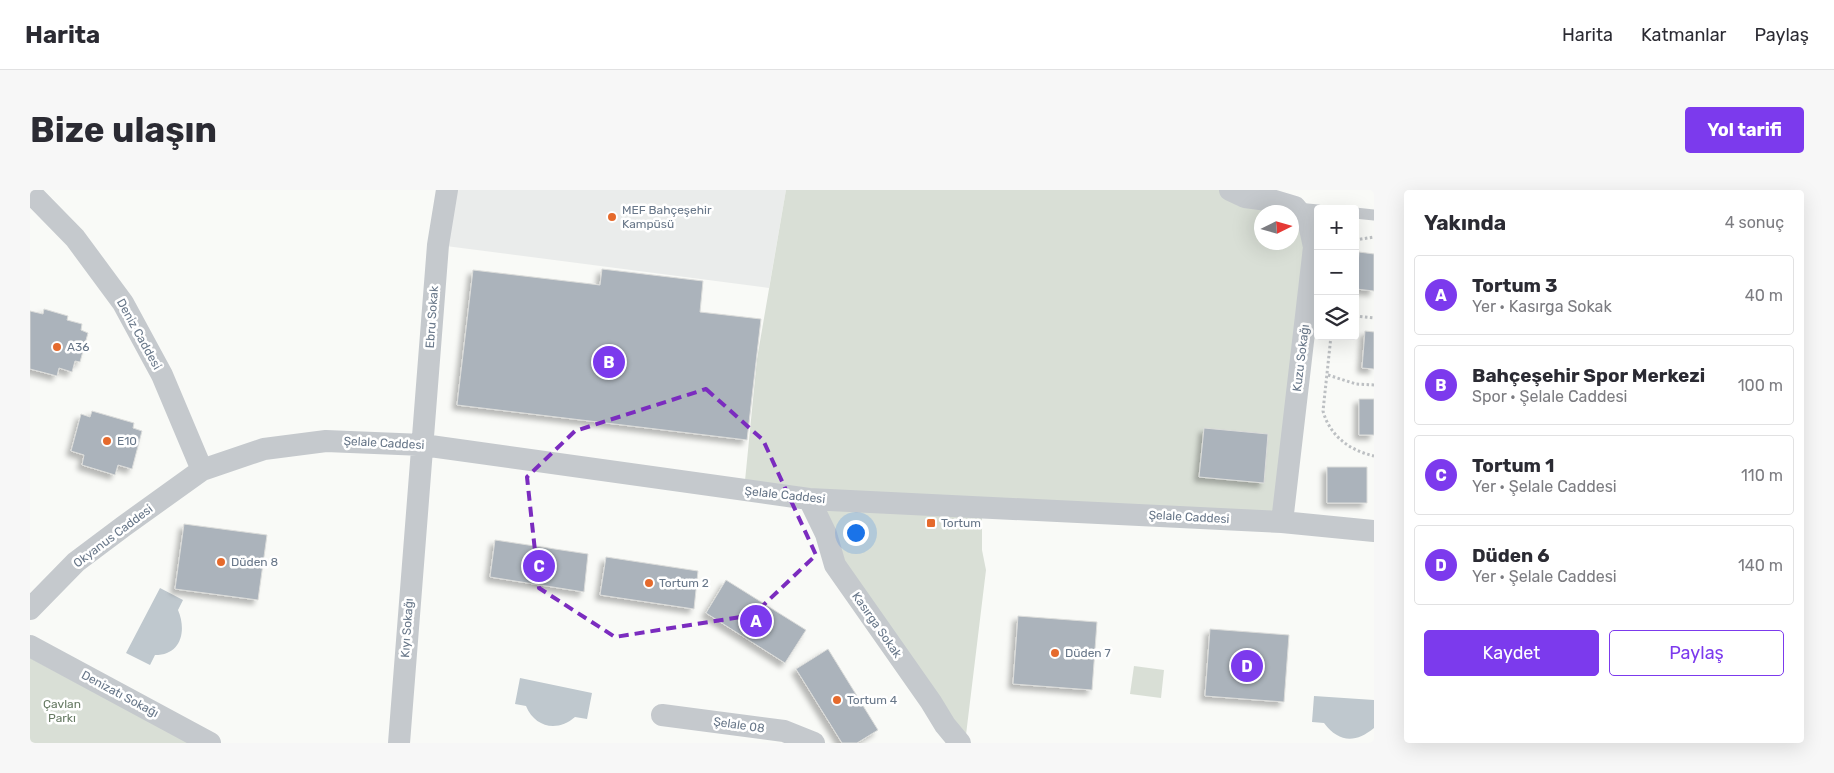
<!DOCTYPE html>
<html lang="tr">
<head>
<meta charset="utf-8">
<style>
  :root { --surface:#fff; --page:#f7f7f7; --text:#2b2b33; --muted:#7c7c81; --line:#e1e1e2; --accent:#7c3aed }
  body { margin:0; font-family:Rubik,sans-serif; background:var(--page); color:var(--text) }
  .controls { position:absolute; right:15px; top:15px; display:grid; overflow:hidden; border-radius:5px; box-shadow:0 5px 20px #0002 }
  .controls button { width:45px; height:45px; display:grid; place-items:center; padding:0; border:0; border-bottom:1px solid var(--line); background:var(--surface); color:var(--text); font:25px sans-serif }
  .compass { position:absolute; left:1224px; top:15px; width:45px; height:45px; border-radius:50%; background:var(--surface); box-shadow:0 5px 20px #0002; rotate:85deg }
  .you { position:absolute; left:825px; top:342px; width:18px; height:18px; margin:-12px; border:4px solid #fff; border-radius:50%; background:#1a73e8; box-shadow:0 0 0 8px #1a73e833 }
  .badge { display:grid; place-items:center; width:32px; height:32px; border-radius:50%; background:var(--accent); color:#fff; font-size:16px; font-weight:700 }
  .pin { position:absolute; translate:-50% -50%; border:2px solid #fff; box-shadow:0 1px 5px #0006 }
  .list { margin:0; padding:0; list-style:none }
  h2 { display:flex; justify-content:space-between; align-items:center; height:65px; margin:0; padding:0 20px; font-size:21px }
  h2 small { font-size:16px; font-weight:400; color:var(--muted) }
  .list li { display:grid; grid-template-columns:32px 1fr auto; gap:15px; align-items:center; box-sizing:border-box; height:80px; margin:0 10px 10px; padding:0 10px; border:1px solid var(--line); border-radius:5px }
  .list b { display:block; font-size:19px; white-space:nowrap }
  .list p { margin:0; font-size:16px; white-space:nowrap; color:var(--muted) }
  .list em { font-size:16px; font-style:normal; color:var(--muted) }
  .actions { display:flex; gap:10px; padding:15px 20px }
  .actions a { flex:1; padding:11px 0; border:1px solid var(--accent); border-radius:5px; text-align:center; font-size:18px; color:var(--accent) }
  .actions .main { background:var(--accent); color:#fff }
  .icon { flex:none; width:28px; height:28px; fill:none; stroke:currentColor; stroke-width:2; stroke-linecap:round; stroke-linejoin:round }
  .map { position:relative; flex:none; width:1344px; height:553px; overflow:hidden; border-radius:5px }
  header { display:flex; align-items:center; gap:30px; box-sizing:border-box; height:70px; padding:0 25px; background:var(--surface); border-bottom:1px solid var(--line) }
  header strong { font-size:24px }
  nav { display:flex; gap:28px; margin-inline-start:auto; font-size:18px }
  .intro { display:flex; align-items:center; justify-content:space-between; box-sizing:border-box; height:120px; padding:0 30px }
  h1 { margin:0; font-size:35px }
  .button { padding:12px 22px; border-radius:5px; background:var(--accent); color:#fff; font-size:18px; font-weight:700 }
  main { display:flex; gap:30px; padding:0 30px }
  aside { flex:1; background:var(--surface); border-radius:5px; box-shadow:0 5px 20px #0002 }
  .map>svg:first-child { display:block }
  .built { fill:#eaeceb }
  .green { fill:#d9dfd6; fill-rule:evenodd }
  .water { fill:#bfc8ce }
  .building { fill:#abb3bb; stroke:#dbdcda; filter:url(#shadow) }
  .lines { fill:none; stroke-linecap:round; stroke-linejoin:round }
  .path { stroke:#bdc0c3; stroke-width:3; stroke-dasharray:2.5 2.5; stroke-linecap:butt }
  .service { stroke:#c5c9cd; stroke-width:11 }
  .minor { stroke:#c5c9cd; stroke-width:22 }
  .marked { fill:none; stroke:#7b2cbf; stroke-width:4; stroke-dasharray:10 6; stroke-linejoin:round }
  .poi-dot { fill:#e56a2c; stroke:#fff; stroke-width:2 }
  .labels { text-anchor:middle; stroke-width:5; stroke-linejoin:round; paint-order:stroke }
  .poi-label { font-size:12px; fill:#687789; stroke:#fff; text-anchor:start }
  .street-label { font-size:12px; fill:#687789; stroke:#fff }
  .park-label { font-size:12px; fill:#667a63; stroke:#fff }
</style>
</head>
<body>
<header>
<strong>Harita</strong>
<nav><a>Harita</a><a>Katmanlar</a><a>Paylaş</a></nav>
</header>
<div class="intro"><h1>Bize ulaşın</h1><a class="button">Yol tarifi</a></div>
<main>
<div class="map">
<svg width="1344" height="553" viewBox="0 0 1344 553">
  <defs>
    <filter id="shadow"><feDropShadow dx="-4.5" dy="4.5" stdDeviation="2.5" flood-color="#0004"/></filter>
  </defs>
  <rect width="100%" height="100%" fill="#f9faf7"/>
  <path class="built" d="M417 0H756L739 98 408 55Z"/>
  <path class="green" d="M756 0H1200L1265 17 1284 57 1252 332 952 317V360L956 380 935 553 805 375 779 309 714 301 727 169ZM1232 22H1262V52H1232Z
    M0 468 159 553H0Z
    M1104 476 1134 480 1131 508 1100 504Z"/>
  <path class="water" d="M130 398 153 410 148 420C157 441 151 465 125 465L120 475 96 463Z
    M490 488 562 503 557 529 545 527C528 542 505 538 496 516L485 514Z
    M1284 506 1344 510V538C1326 553 1309 553 1294 533L1282 532Z"/>
  <path class="building" d="M1329 62 1344 64V101L1326 99Z
    M572 79 673 91 670 122 731 129 717 250 427 215 443 80 570 95Z
    M14 119 38 126 37 130 52 134 51 140 58 143 50 172 45 171 42 182 29 178 27 186 0 179V121L13 124Z
    M1335 141 1344 142V179L1332 178Z
    M1329 209H1344V245H1329Z
    M62 221 104 233 103 238 112 241 102 279 88 275 85 285 52 275 54 265 41 261 51 224 60 227Z
    M1174 238 1238 244 1234 293 1169 287Z
    M1297 277H1337V313H1297Z
    M154 334 237 345 228 410 145 399Z
    M465 350 558 364 554 402 460 387Z
    M576 367 668 381 664 419 570 405Z
    M696 390 776 440 755 473 676 423Z
    M988 426 1067 432 1062 500 983 494Z
    M1180 439 1259 445 1254 512 1175 506Z
    M798 459 848 540 827 553H812L766 479Z"/>
  <g class="lines">
    <path class="path" d="M1325 50 1344 47
      M1325 126 1344 128
      M1301 146 1293 221C1300 246 1319 260 1344 266
      M1298 185 1326 194 1344 195"/>
    <path class="service" d="M1267 18 1288 20
      M1325 23 1344 25"/>
    <path class="minor" d="M1200 0 1215 7 1245 11 1265 17 1279 34 1284 57 1252 332
      M0 2 45 48 93 113 132 185 172 280
      M779 309 796 344 805 375 901 512 915 535 930 553
      M0 419 46 372 94 336 172 280 234 259 296 251 393 255 779 309 1252 332 1344 341
      M0 456 180 553
      M632 525 754 541 784 553
      M369 553 408 55 417 0"/>
  </g>
  <path class="marked" d="M676 199 733 250 786 365 723 425 585 447 509 398 497 287 545 241Z"/>
  <g class="poi-dot">
    <circle cx="582" cy="27" r="5"/>
    <circle cx="27" cy="157" r="5"/>
    <circle cx="77" cy="251" r="5"/>
    <rect x="896" y="328" width="10" height="10" rx="2.5"/>
    <circle cx="191" cy="372" r="5"/>
    <circle cx="619" cy="393" r="5"/>
    <circle cx="1025" cy="463" r="5"/>
    <circle cx="807" cy="510" r="5"/>
  </g>
  <g class="labels">
    <g class="poi-label">
      <text x="592" y="24">MEF Bahçeşehir<tspan x="592" dy="14">Kampüsü</tspan></text>
      <text x="37" y="161">A36</text>
      <text x="87" y="255">E10</text>
      <text x="911" y="337">Tortum</text>
      <text x="201" y="376">Düden 8</text>
      <text x="629" y="397">Tortum 2</text>
      <text x="1035" y="467">Düden 7</text>
      <text x="817" y="514">Tortum 4</text>
    </g>
    <g class="street-label">
      <text transform="translate(402 127) rotate(-86)" y="4">Ebru Sokak</text>
      <text transform="translate(109 144) rotate(61)" y="4">Deniz Caddesi</text>
      <text transform="translate(1271 168) rotate(-83)" y="4">Kuzu Sokağı</text>
      <text transform="translate(354 253) rotate(3)" y="4">Şelale Caddesi</text>
      <text transform="translate(755 305) rotate(6)" y="4">Şelale Caddesi</text>
      <text transform="translate(1159 327) rotate(3)" y="4">Şelale Caddesi</text>
      <text transform="translate(83 346) rotate(-37)" y="4">Okyanus Caddesi</text>
      <text transform="translate(847 435) rotate(55)" y="4">Kasırga Sokak</text>
      <text transform="translate(377 438) rotate(-86)" y="4">Kıyı Sokağı</text>
      <text transform="translate(90 504) rotate(28)" y="4">Denizatı Sokağı</text>
      <text transform="translate(709 535) rotate(8)" y="4">Şelale 08</text>
    </g>
    <g class="park-label">
      <text x="32" y="518">Çavlan<tspan x="32" dy="14">Parkı</tspan></text>
    </g>
  </g>
</svg>
<div class="controls">
<button>+</button>
<button>−</button>
<button><svg class="icon" aria-label="layers" viewBox="0 0 24 24"><path d="M12 4l9 5-9 5-9-5zM3 14l9 5 9-5"/></svg></button>
</div>
<svg class="compass" viewBox="-18 -18 36 36"><path d="M0-13l5 13h-10z" fill="#e53935"/><path d="M0 13l5-13h-10z" fill="#7c7c81"/></svg>
<div class="you"></div>
<div class="pin badge" style="left:726px;top:431px">A</div>
<div class="pin badge" style="left:579px;top:172px">B</div>
<div class="pin badge" style="left:509px;top:376px">C</div>
<div class="pin badge" style="left:1217px;top:476px">D</div>
</div>
<aside>
<h2>Yakında<small>4 sonuç</small></h2>
<ul class="list">
<li><span class="badge">A</span><div><b>Tortum 3</b><p>Yer · Kasırga Sokak</p></div><em>40 m</em></li>
<li><span class="badge">B</span><div><b>Bahçeşehir Spor Merkezi</b><p>Spor · Şelale Caddesi</p></div><em>100 m</em></li>
<li><span class="badge">C</span><div><b>Tortum 1</b><p>Yer · Şelale Caddesi</p></div><em>110 m</em></li>
<li><span class="badge">D</span><div><b>Düden 6</b><p>Yer · Şelale Caddesi</p></div><em>140 m</em></li>
</ul>
<div class="actions"><a class="main">Kaydet</a><a>Paylaş</a></div>
</aside>
</main>
</body>
</html>
